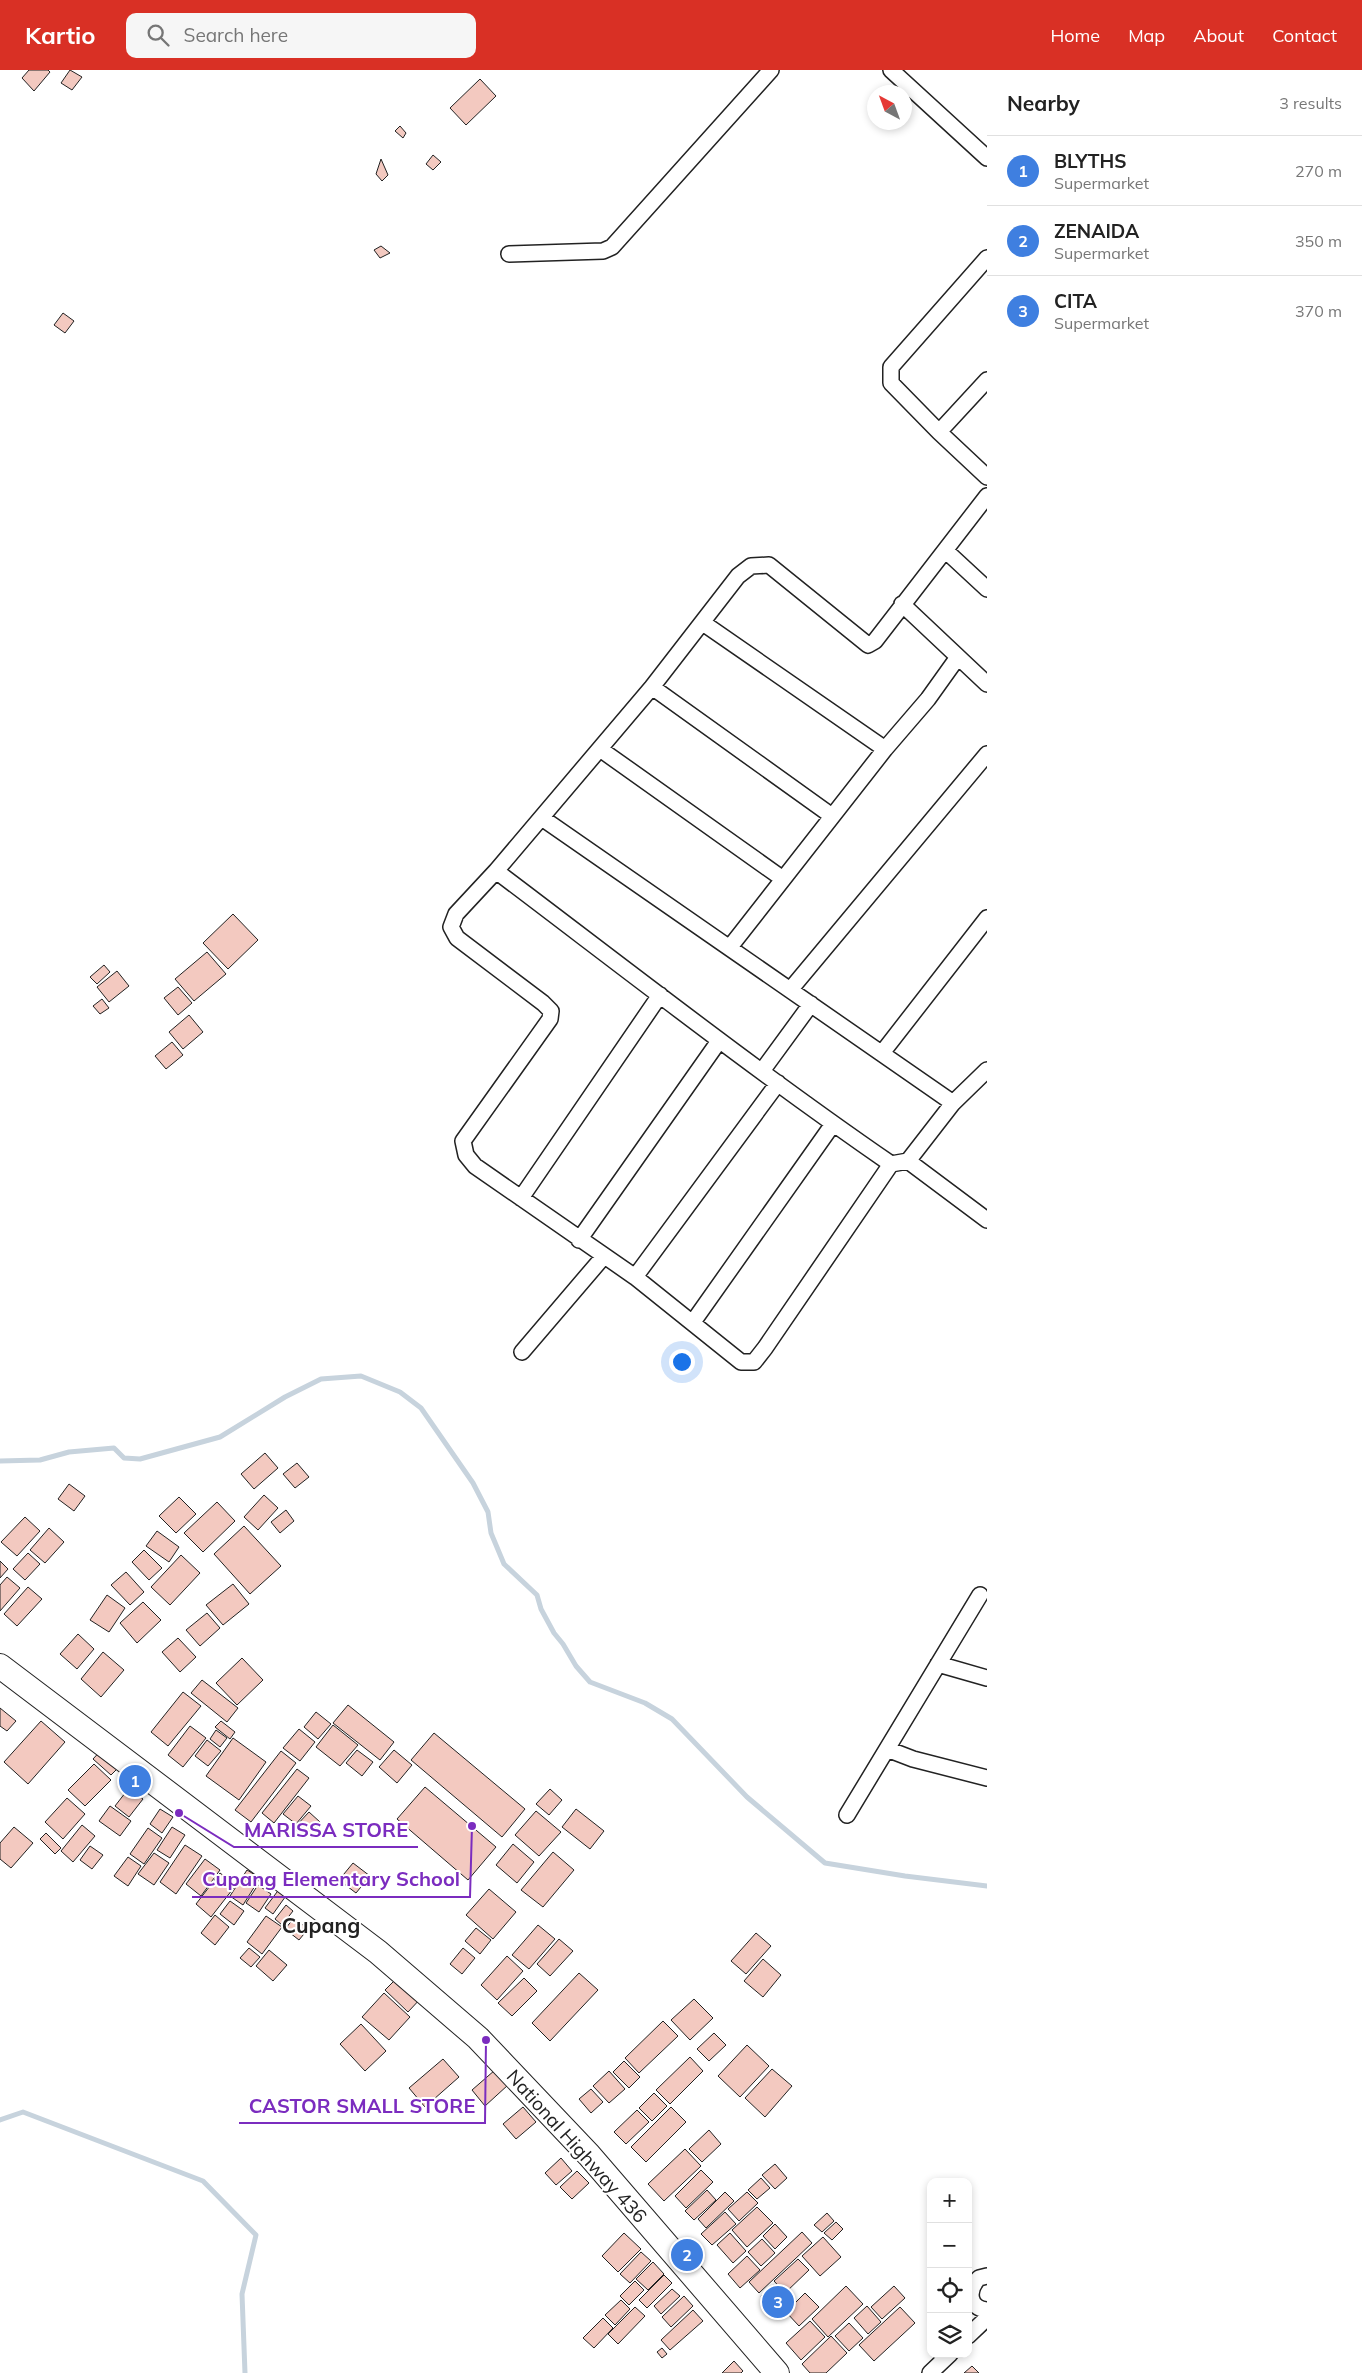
<!DOCTYPE html>
<html lang="en">
<head>
<meta charset="utf-8">
<style>
  :root { --surface:#fff; --page:#f6f6f6; --text:#222; --muted:#767676; --line:#e0e0e0; --accent:#d93025 }
  body { margin:0; font-family:Mulish,sans-serif; background:var(--page); color:var(--text) }
  .controls { position:absolute; right:15px; bottom:15px; display:grid; overflow:hidden; border-radius:10px; box-shadow:0 2px 8px #0003 }
  .controls button { width:45px; height:45px; display:grid; place-items:center; padding:0; border:0; border-bottom:1px solid var(--line); background:var(--surface); color:var(--text); font:25px sans-serif }
  .compass { position:absolute; left:867px; top:15px; width:45px; height:45px; border-radius:50%; background:var(--surface); box-shadow:0 2px 8px #0003; rotate:319deg }
  .you { position:absolute; left:681px; top:1291px; width:18px; height:18px; margin:-12px; border:4px solid #fff; border-radius:50%; background:#1a73e8; box-shadow:0 0 0 8px #1a73e833 }
  .badge { display:grid; place-items:center; width:32px; height:32px; border-radius:50%; background:var(--accent); color:#fff; font-size:16px; font-weight:700 }
  .pin { position:absolute; translate:-50% -50%; border:2px solid #fff; box-shadow:0 1px 5px #0006 }
  .list { margin:0; padding:0; list-style:none }
  h2 { display:flex; justify-content:space-between; align-items:center; height:65px; margin:0; padding:0 20px; font-size:21px }
  h2 small { font-size:16px; font-weight:400; color:var(--muted) }
  .list li { display:grid; grid-template-columns:32px 1fr auto; gap:15px; align-items:center; box-sizing:border-box; height:70px; padding:0 20px; border-top:1px solid var(--line) }
  .list b { display:block; font-size:19px; white-space:nowrap }
  .list p { margin:0; font-size:16px; white-space:nowrap; color:var(--muted) }
  .list em { font-size:16px; font-style:normal; color:var(--muted) }
  .icon { flex:none; width:28px; height:28px; fill:none; stroke:currentColor; stroke-width:2; stroke-linecap:round; stroke-linejoin:round }
  .map { position:relative; flex:none; width:987px; height:2303px; overflow:hidden }
  header { display:flex; align-items:center; gap:30px; box-sizing:border-box; height:70px; padding:0 25px; background:var(--accent); color:#fff }
  header strong { font-size:24px }
  nav { display:flex; gap:28px; margin-inline-start:auto; font-size:18px }
  .search { width:350px; height:45px; background:var(--page); display:flex; align-items:center; gap:12px; box-sizing:border-box; padding:0 18px; border-radius:10px; color:var(--muted); font-size:19px }
  main { display:flex }
  aside { flex:1; background:var(--surface) }
  .map>svg:first-child { display:block }
  .lines { fill:none; stroke-linecap:round; stroke-linejoin:round }
  .stream { stroke:#c7d3dd; stroke-width:5 }
  .building { fill:#f3c9c0; stroke:#222 }
  .minor-casing { stroke:#222; stroke-width:18 }
  .primary-casing { stroke:#222; stroke-width:26 }
  .minor { stroke:#fff; stroke-width:15 }
  .primary { stroke:#fff; stroke-width:24 }
  .labels { text-anchor:middle; stroke-width:4; stroke-linejoin:round; paint-order:stroke }
  .street-label { font-size:19px; fill:#222; stroke:#fff }
  .quarter-label { font-size:21px; font-weight:bold; fill:#222; stroke:#fff }
  .leader { fill:none; stroke:#7b2cbf; stroke-width:2 }
  .callout-dot { fill:#7b2cbf; stroke:#fff; stroke-width:2 }
  .callout-label { font-size:20px; text-anchor:middle; font-weight:bold; fill:#7b2cbf; stroke:#fff; stroke-width:4; stroke-linejoin:round; paint-order:stroke }
</style>
</head>
<body>
<header>
<strong>Kartio</strong>
<div class="search"><svg class="icon" aria-label="search" viewBox="0 0 24 24"><circle cx="10" cy="10" r="6"/><path d="M15 15l6 6"/></svg>Search here</div>
<nav><a>Home</a><a>Map</a><a>About</a><a>Contact</a></nav>
</header>
<main>
<div class="map">
<svg width="987" height="2303" viewBox="0 0 987 2303">
  <rect width="100%" height="100%" fill="#fff"/>
  <g class="lines">
    <path class="stream" d="M0 1391 40 1390 69 1382 114 1378 124 1388 140 1389 220 1367 285 1327 321 1309 361 1306 400 1322 421 1338 473 1413 488 1442 491 1463 504 1494 537 1525 541 1539 554 1563 563 1574 576 1596 590 1612 645 1633 672 1649 747 1727 825 1793 905 1806 987 1816
      M0 2050 23 2042 203 2111 256 2165 242 2224 245 2303"/>
  </g>
  <path class="building" d="M29 0H48L50 2 34 21 22 8Z
    M70 0 82 7 72 20 61 13Z
    M480 9 496 26 466 55 450 38Z
    M400 56 406 63 403 68 395 61Z
    M433 85 441 92 433 100 426 94Z
    M381 89 388 105 382 111 376 104Z
    M381 176 390 183 380 188 374 180Z
    M63 243 74 251 65 263 54 255Z
    M233 844 258 870 228 899 203 873Z
    M207 882 226 904 194 931 175 909Z
    M104 895 110 902 97 914 90 907Z
    M117 901 129 916 109 932 97 917Z
    M178 917 192 933 178 945 164 928Z
    M102 929 109 938 100 944 93 936Z
    M189 945 203 962 183 979 169 962Z
    M172 972 183 985 166 999 155 986Z
    M265 1383 278 1398 254 1419 241 1404Z
    M297 1393 309 1407 295 1418 283 1404Z
    M69 1414 85 1426 74 1441 58 1429Z
    M264 1425 278 1438 258 1460 244 1447Z
    M179 1427 196 1444 176 1463 159 1446Z
    M217 1432 235 1451 203 1482 184 1463Z
    M286 1440 294 1451 280 1463 271 1452Z
    M25 1447 40 1461 17 1486 1 1472Z
    M244 1456 281 1496 250 1524 214 1484Z
    M49 1458 64 1472 45 1493 30 1480Z
    M157 1461 179 1477 169 1492 146 1476Z
    M144 1480 162 1498 149 1510 132 1492Z
    M28 1483 40 1494 25 1510 13 1499Z
    M181 1485 200 1503 170 1535 151 1517Z
    M0 1491 8 1499 0 1508Z
    M126 1502 144 1522 130 1535 111 1515Z
    M7 1507 20 1518 0 1541V1515Z
    M233 1514 249 1534 223 1555 206 1535Z
    M28 1517 42 1529 17 1556 4 1544Z
    M107 1525 125 1538 109 1562 90 1550Z
    M143 1532 161 1550 137 1573 120 1553Z
    M207 1543 220 1558 200 1576 186 1560Z
    M78 1564 94 1579 77 1599 60 1584Z
    M178 1568 196 1587 180 1602 162 1582Z
    M103 1582 124 1600 101 1627 81 1609Z
    M242 1588 263 1610 237 1635 216 1613Z
    M202 1610 238 1638 227 1652 191 1623Z
    M183 1622 201 1636 168 1676 151 1662Z
    M348 1635 394 1672 380 1690 333 1653Z
    M0 1638 16 1651 7 1661 0 1656Z
    M316 1642 331 1654 318 1669 304 1657Z
    M41 1651 65 1672 28 1714 4 1692Z
    M221 1651 235 1662 230 1669 215 1657Z
    M333 1655 358 1675 340 1696 316 1677Z
    M190 1656 206 1668 183 1697 168 1685Z
    M299 1659 315 1672 300 1691 283 1678Z
    M216 1660 227 1668 220 1677 210 1669Z
    M434 1663 525 1739 502 1767 411 1690Z
    M233 1668 266 1692 239 1730 206 1706Z
    M207 1670 221 1681 208 1696 195 1686Z
    M104 1677 122 1694 111 1705 93 1689Z
    M357 1680 373 1692 362 1706 346 1693Z
    M394 1680 412 1695 397 1713 379 1697Z
    M281 1681 296 1693 251 1752 235 1740Z
    M94 1694 111 1710 85 1736 68 1720Z
    M297 1699 309 1708 274 1753 262 1743Z
    M425 1717 496 1777 468 1810 397 1749Z
    M129 1718 143 1729 129 1747 115 1736Z
    M550 1719 562 1730 549 1745 536 1734Z
    M298 1726 311 1736 296 1754 283 1744Z
    M67 1728 85 1744 63 1769 45 1752Z
    M110 1736 131 1751 120 1766 99 1751Z
    M160 1739 173 1747 162 1763 150 1754Z
    M576 1739 604 1761 590 1779 562 1757Z
    M536 1741 561 1762 539 1786 515 1765Z
    M309 1742 320 1752 306 1768 294 1758Z
    M82 1755 95 1766 73 1792 61 1781Z
    M14 1757 33 1773 11 1798 0 1789V1773Z
    M172 1757 185 1765 170 1788 157 1780Z
    M148 1758 162 1768 144 1794 130 1784Z
    M46 1763 61 1778 55 1784 40 1769Z
    M513 1774 534 1792 517 1813 496 1795Z
    M185 1775 202 1786 176 1824 160 1812Z
    M90 1776 103 1785 92 1799 80 1790Z
    M553 1782 574 1800 543 1837 521 1820Z
    M154 1783 169 1793 154 1815 138 1804Z
    M128 1787 141 1796 128 1816 114 1806Z
    M205 1789 220 1800 201 1826 186 1814Z
    M353 1793 370 1806 356 1823 339 1810Z
    M247 1800 260 1808 243 1835 230 1826Z
    M220 1803 236 1815 211 1847 196 1834Z
    M258 1815 271 1824 259 1842 246 1833Z
    M280 1818 288 1823 273 1844 265 1838Z
    M489 1819 516 1842 493 1869 466 1845Z
    M230 1831 244 1841 234 1855 220 1844Z
    M286 1835 293 1841 282 1855 275 1849Z
    M215 1845 229 1857 215 1875 201 1863Z
    M266 1846 282 1857 262 1884 247 1872Z
    M294 1848 308 1859 299 1870 285 1859Z
    M538 1855 555 1869 529 1899 512 1885Z
    M476 1858 491 1870 480 1884 465 1871Z
    M756 1863 771 1876 746 1904 731 1891Z
    M559 1869 573 1881 550 1906 537 1894Z
    M249 1878 260 1887 251 1897 240 1888Z
    M463 1878 475 1888 462 1904 450 1894Z
    M269 1880 287 1895 273 1911 256 1896Z
    M507 1886 523 1901 497 1930 481 1915Z
    M763 1889 781 1905 763 1927 744 1911Z
    M579 1903 598 1920 550 1971 532 1953Z
    M400 1905 422 1927 408 1942 385 1920Z
    M524 1908 537 1921 512 1946 498 1933Z
    M384 1923 410 1947 389 1970 362 1947Z
    M694 1929 713 1948 690 1970 671 1950Z
    M663 1951 678 1966 639 2003 625 1988Z
    M361 1954 386 1981 365 2001 340 1974Z
    M714 1963 726 1975 709 1991 697 1979Z
    M747 1975 769 1996 740 2027 718 2006Z
    M690 1987 703 2001 670 2034 656 2020Z
    M443 1989 459 2007 425 2037 409 2018Z
    M624 1991 640 2007 629 2018 613 2002Z
    M772 1999 792 2016 765 2047 745 2028Z
    M495 2000 508 2015 485 2036 472 2020Z
    M609 2001 625 2019 609 2033 593 2016Z
    M591 2019 603 2032 591 2043 579 2029Z
    M654 2023 667 2036 652 2051 639 2038Z
    M523 2037 536 2052 516 2069 503 2054Z
    M671 2037 686 2052 646 2092 631 2077Z
    M637 2040 649 2052 626 2074 614 2062Z
    M709 2060 721 2074 702 2092 689 2079Z
    M685 2079 701 2096 664 2131 648 2114Z
    M561 2088 572 2101 556 2115 545 2103Z
    M775 2094 787 2108 775 2119 762 2105Z
    M701 2100 713 2112 686 2138 675 2126Z
    M577 2101 589 2113 572 2129 560 2117Z
    M761 2108 770 2118 757 2129 748 2120Z
    M707 2120 716 2130 694 2150 685 2141Z
    M725 2122 734 2131 706 2158 698 2149Z
    M747 2122 758 2133 739 2151 728 2139Z
    M757 2137 773 2153 747 2177 732 2160Z
    M725 2142 736 2154 712 2175 701 2164Z
    M827 2143 834 2151 822 2162 814 2155Z
    M836 2152 843 2159 832 2170 824 2163Z
    M775 2154 787 2167 775 2179 763 2166Z
    M802 2162 812 2173 759 2223 749 2212Z
    M624 2163 641 2179 618 2202 602 2186Z
    M730 2163 746 2181 733 2193 717 2175Z
    M823 2167 841 2187 820 2206 802 2186Z
    M762 2169 775 2183 761 2196 748 2182Z
    M641 2182 651 2191 630 2213 620 2204Z
    M747 2186 760 2200 740 2218 728 2204Z
    M798 2189 809 2200 785 2223 774 2211Z
    M653 2192 664 2204 648 2220 636 2209Z
    M664 2205 672 2213 647 2238 639 2230Z
    M635 2211 644 2220 629 2235 620 2226Z
    M774 2215 779 2221 766 2233 761 2226Z
    M846 2216 863 2234 828 2267 812 2249Z
    M894 2216 905 2228 882 2249 871 2237Z
    M672 2219 680 2226 661 2244 654 2236Z
    M781 2223 789 2232 776 2245 767 2236Z
    M805 2223 819 2237 799 2256 786 2242Z
    M684 2226 693 2236 671 2257 662 2247Z
    M621 2230 630 2239 615 2255 605 2245Z
    M867 2236 881 2252 868 2264 854 2248Z
    M635 2237 645 2246 618 2274 608 2264Z
    M900 2237 915 2253 874 2291 859 2275Z
    M693 2240 703 2251 670 2280 661 2270Z
    M603 2248 613 2258 594 2278 583 2268Z
    M810 2251 825 2267 801 2290 786 2273Z
    M849 2253 863 2268 849 2281 835 2266Z
    M831 2266 847 2283 826 2303H810L802 2294Z
    M662 2278 667 2284 662 2288 657 2282Z
    M734 2291 743 2301 741 2303H722Z
    M972 2296 979 2303H964Z"/>
  <g class="lines">
    <defs>
      <path id="minor" d="M891 0 987 88
        M509 184 603 181 612 177 771 0
        M987 310 939 362 987 407
        M939 362 891 313V297L987 188
        M946 481 987 519
        M902 534 987 614
        M703 553 885 679
        M652 617 832 746
        M600 679 783 809
        M542 748 953 1033
        M496 801C627 900 756 1001 891 1094L908 1091 987 1150
        M730 877 885 679 928 629 958 587
        M790 920 987 684
        M882 983 987 848
        M762 1001 811 934
        M908 1091 953 1033 987 1000
        M891 1094 765 1278 754 1292H741L635 1207 475 1096 466 1085 463 1071 550 949 551 941 543 933 457 868 451 857 456 844 496 801 652 617 738 506 751 496 769 495 868 575 875 571 987 426
        M521 1128 660 925
        M579 1170 719 971
        M635 1207 778 1013
        M693 1252 833 1054
        M522 1282 604 1186
        M938 1594 987 1608
        M887 1679 913 1689 987 1708
        M847 1745 980 1525
        M987 2206 979 2208C967 2220 968 2238 987 2240
        M968 2266 987 2248
        M930 2303 950 2284"/>
      <path id="primary" d="M0 1596 378 1882 478 1968 589 2085 777 2303"/>
    </defs>
    <use href="#minor" class="minor-casing"/>
    <use href="#primary" class="primary-casing"/>
    <use href="#minor" class="minor"/>
    <use href="#primary" class="primary"/>
  </g>
  <g class="labels">
    <g class="street-label">
      <text transform="translate(577 2076) rotate(48)" y="7">National Highway 436</text>
    </g>
    <g class="quarter-label">
      <text x="321" y="1863">Cupang</text>
    </g>
  </g>
  <path class="leader" d="M179 1743L234 1777H418M472 1756L470 1827H192M486 1970L485 2053H239"/>
  <g class="callout-dot">
    <circle cx="179" cy="1743" r="5"/>
    <circle cx="472" cy="1756" r="5"/>
    <circle cx="486" cy="1970" r="5"/>
  </g>
  <g class="callout-label">
    <text x="326" y="1767">MARISSA STORE</text>
    <text x="331" y="1816">Cupang Elementary School</text>
    <text x="362" y="2043">CASTOR SMALL STORE</text>
  </g>
</svg>
<div class="controls">
<button>+</button>
<button>−</button>
<button><svg class="icon" aria-label="locate" viewBox="0 0 24 24"><circle cx="12" cy="12" r="6"/><path d="M12 2v4M12 18v4M2 12h4M18 12h4"/></svg></button>
<button><svg class="icon" aria-label="layers" viewBox="0 0 24 24"><path d="M12 4l9 5-9 5-9-5zM3 14l9 5 9-5"/></svg></button>
</div>
<svg class="compass" viewBox="-18 -18 36 36"><path d="M0-13l5 13h-10z" fill="#e53935"/><path d="M0 13l5-13h-10z" fill="#767676"/></svg>
<div class="you"></div>
<div class="pin badge" style="left:135px;top:1711px;background:#3f7fe0">1</div>
<div class="pin badge" style="left:687px;top:2185px;background:#3f7fe0">2</div>
<div class="pin badge" style="left:778px;top:2232px;background:#3f7fe0">3</div>
</div>
<aside>
<h2>Nearby<small>3 results</small></h2>
<ul class="list">
<li><span class="badge" style="background:#3f7fe0">1</span><div><b>BLYTHS</b><p>Supermarket</p></div><em>270 m</em></li>
<li><span class="badge" style="background:#3f7fe0">2</span><div><b>ZENAIDA</b><p>Supermarket</p></div><em>350 m</em></li>
<li><span class="badge" style="background:#3f7fe0">3</span><div><b>CITA</b><p>Supermarket</p></div><em>370 m</em></li>
</ul>
</aside>
</main>
</body>
</html>
